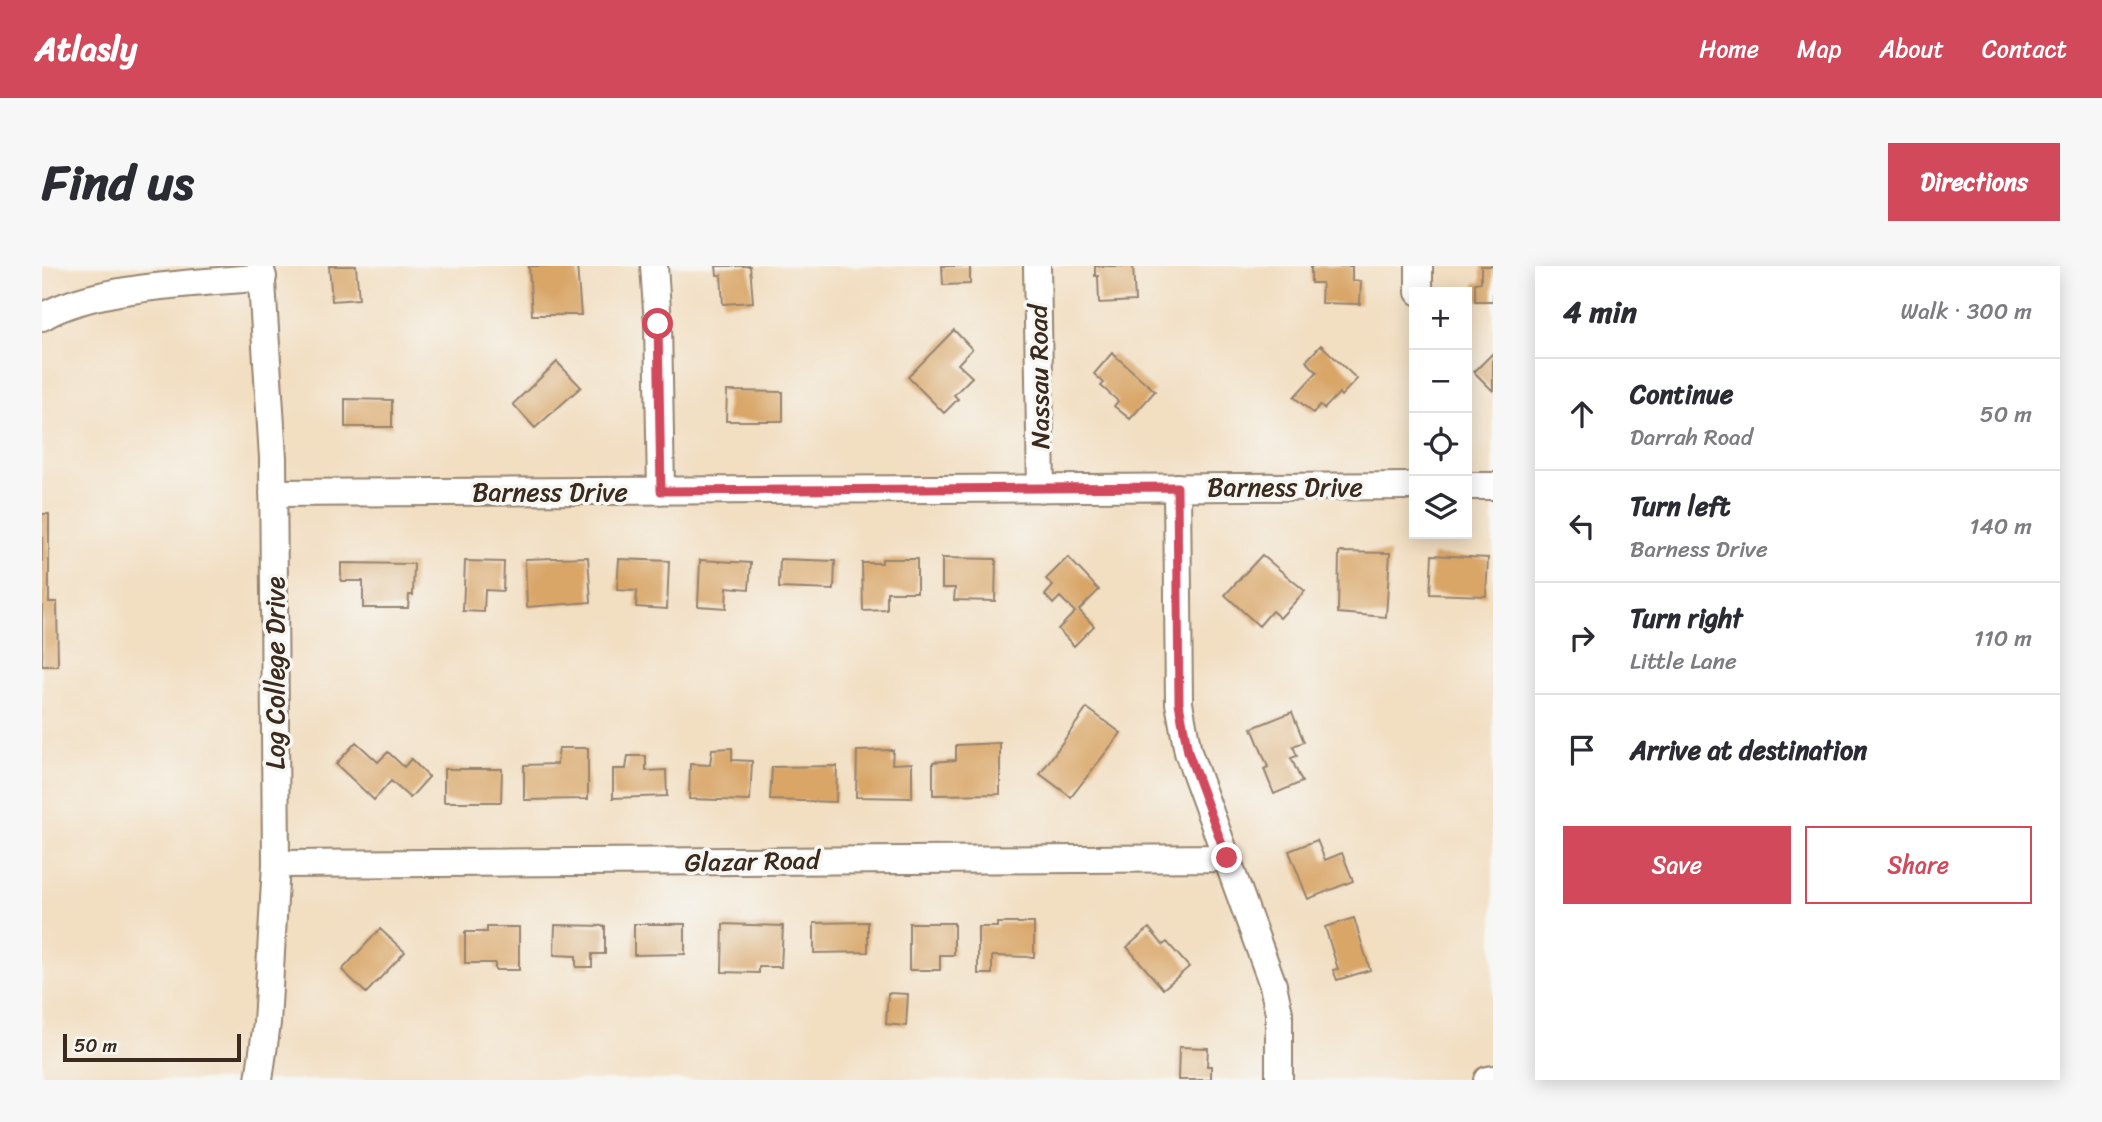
<!DOCTYPE html>
<html lang="en">
<head>
<meta charset="utf-8">
<style>
  :root { --surface:#fff; --page:#f7f7f7; --text:#2b2b33; --muted:#7c7c81; --line:#e1e1e2; --accent:#d1495b }
  body { margin:0; font-family:Sriracha,sans-serif; background:var(--page); color:var(--text) }
  .controls { position:absolute; right:21px; top:21px; display:grid; overflow:hidden; border-radius:0px; box-shadow:0 4px 18px #0003 }
  .controls button { width:63px; height:63px; display:grid; place-items:center; padding:0; border:0; border-bottom:2px solid var(--line); background:var(--surface); color:var(--text); font:35px sans-serif }
  .scale { position:absolute; left:21px; bottom:18px; width:178px; box-sizing:border-box; padding-left:7px; border:4px solid #3b2a1e; border-top:0; font-size:19px; line-height:24px; white-space:nowrap; color:#3b2a1e; -webkit-text-stroke:5px #f6f6f2; paint-order:stroke }
  .stop { position:absolute; width:21px; height:21px; margin:-16px; border:5px solid #d1495b; border-radius:50%; background:#fff }
  .stop.end { background:#d1495b; border-color:#fff; box-shadow:0 2px 7px #0008 }
  .list { margin:0; padding:0; list-style:none }
  h2 { display:flex; justify-content:space-between; align-items:center; height:91px; margin:0; padding:0 28px; font-size:30px }
  h2 small { font-size:23px; font-weight:400; color:var(--muted) }
  .list li { display:grid; grid-template-columns:46px 1fr auto; gap:21px; align-items:center; box-sizing:border-box; height:112px; padding:0 28px; border-top:2px solid var(--line) }
  .list b { display:block; font-size:26px; white-space:nowrap }
  .list p { margin:0; font-size:23px; white-space:nowrap; color:var(--muted) }
  .list em { font-size:23px; font-style:normal; color:var(--muted) }
  .actions { display:flex; gap:14px; padding:21px 28px }
  .actions a { flex:1; padding:16px 0; border:2px solid var(--accent); border-radius:0px; text-align:center; font-size:24px; color:var(--accent) }
  .actions .main { background:var(--accent); color:#fff }
  .icon { flex:none; width:38px; height:38px; fill:none; stroke:currentColor; stroke-width:2; stroke-linecap:round; stroke-linejoin:round }
  .map { position:relative; flex:none; width:1451px; height:814px; overflow:hidden; border-radius:0px }
  header { display:flex; align-items:center; gap:42px; box-sizing:border-box; height:98px; padding:0 35px; background:var(--accent); color:#fff }
  header strong { font-size:33px }
  nav { display:flex; gap:38px; margin-inline-start:auto; font-size:24px }
  .intro { display:flex; align-items:center; justify-content:space-between; box-sizing:border-box; height:168px; padding:0 42px }
  h1 { margin:0; font-size:49px }
  .button { padding:18px 32px; border-radius:0px; background:var(--accent); color:#fff; font-size:24px; font-weight:700 }
  main { display:flex; gap:42px; padding:0 42px }
  aside { flex:1; background:var(--surface); border-radius:0px; box-shadow:0 4px 18px #0003 }
  .map>svg:first-child { display:block }
  .building { fill:#d9a668 }
  .lines { fill:none; stroke-linecap:round; stroke-linejoin:round }
  .street-casing { stroke:#968470; stroke-width:30 }
  .street { stroke:#fff; stroke-width:26 }
  .route { stroke:#d1495b; stroke-width:9 }
  .labels { text-anchor:middle; stroke-width:7; stroke-linejoin:round; paint-order:stroke }
  .street-label { font-size:26px; fill:#3b2a1e; stroke:#f6f6f2 }
</style>
</head>
<body>
<header>
<strong>Atlasly</strong>
<nav><a>Home</a><a>Map</a><a>About</a><a>Contact</a></nav>
</header>
<div class="intro"><h1>Find us</h1><a class="button">Directions</a></div>
<main>
<div class="map">
<svg width="1451" height="814" viewBox="0 0 1451 814">
  <rect width="100%" height="100%" fill="#f6f6f2"/>
  <filter id="ink" filterUnits="userSpaceOnUse"><feTurbulence type="fractalNoise" baseFrequency=".0143" numOctaves="2"/><feDisplacementMap in="SourceGraphic" scale="14" xChannelSelector="R" yChannelSelector="G"/><feConvolveMatrix kernelMatrix="1 2 1 2 8 2 1 2 1" color-interpolation-filters="sRGB"/></filter>
  <filter id="wash" filterUnits="userSpaceOnUse"><feTurbulence type="fractalNoise" baseFrequency=".00686" numOctaves="4" result="noise"/><feDisplacementMap in="SourceGraphic" scale="28" xChannelSelector="R" yChannelSelector="G"/><feGaussianBlur stdDeviation="1.57" result="paint"/><feColorMatrix in="noise" values="0 0 0 0 0 0 0 0 0 0 0 0 0 0 0 0 0 1.4 0 .05"/><feComposite in="paint" operator="in"/></filter>
  <g filter="url(#wash)">
    <rect width="100%" height="100%" fill="#f2dec1"/>
    <g id="blocks">
      <path class="building" d="M287 0H314L317 33 290 35Z
        M487 0H535L539 49H490Z
        M674 0H708L711 36 681 38 679 9H675Z
        M900 0H928V18L901 19Z
        M1053 0H1091L1093 35 1057 37 1056 10H1053Z
        M1269 0H1310V15H1319L1318 38 1279 37 1280 17H1269Z
        M1439 0H1451V35H1433V17L1439 16Z
        M912 64 930 83 916 98 930 111 912 129 916 133 902 147 866 111Z
        M1279 79 1315 113 1299 130 1297 127 1282 143 1278 139 1271 147 1252 131 1275 106 1264 95Z
        M1070 87 1113 125 1088 153 1072 140 1076 135 1059 120 1062 117 1052 108Z
        M1451 87V125L1432 106Z
        M515 96 539 121 493 162 471 138Z
        M685 125 741 126V155H684Z
        M303 133 350 134V161H303Z
        M0 248H7V336H15L16 400H0Z
        M1297 286 1348 287 1344 351 1296 347Z
        M1220 289 1263 325 1238 352 1230 345 1217 360 1183 329Z
        M1390 289 1446 292 1444 330 1388 328Z
        M546 291 549 336 485 341 483 293Z
        M1026 291 1057 324 1037 344 1052 360 1032 380 1016 363 1033 346 1018 331 1011 338 1003 329 1011 320 1004 313Z
        M900 292 954 293 953 335 912 334 913 322H900Z
        M577 293 627 295 625 343 594 341 595 325 575 324Z
        M738 293 793 295 792 324 737 322Z
        M840 293H875V326H845V344L821 345 820 297H840Z
        M658 294 709 297 707 323 685 321 684 342 656 340Z
        M423 295 462 296 461 325 443 324 442 346 421 345Z
        M299 297 372 298 371 329H367L366 342H321V315H299Z
        M1045 442 1079 467 1029 531 998 508Z
        M1250 446 1262 476 1251 480 1255 490 1249 492 1260 516 1232 528 1222 503 1226 501 1210 462Z
        M314 476 336 496 346 486 362 501 369 493 387 511 368 532 349 515 332 534 294 498Z
        M958 477V528L891 529V496L914 494V479Z
        M517 482H546V533L482 534V499L515 498Z
        M690 482V494L710 495 708 535 647 533 648 498 668 499 670 483Z
        M851 484 850 498 870 497V532L814 531 815 485Z
        M586 490H604V505L624 504 625 530 571 532V503H584Z
        M795 500 794 536 728 534 730 501Z
        M402 503H460L459 536H402Z
        M1275 574 1283 594 1300 587 1311 615 1266 633 1247 585Z
        M1312 652 1328 704 1295 714 1291 704 1296 703 1283 661Z
        M826 656V686L772 687V657Z
        M867 657H912V689H898V704H867Z
        M955 657H992V691L950 690V708H936V661H955Z
        M592 658H643V688L592 689Z
        M681 658 741 660 739 701H717V707L680 706Z
        M513 659 563 660V688H550V701H534V690L512 689Z
        M445 661H477V704H453V697H423V666H445Z
        M1107 662 1121 679 1125 676 1147 701 1121 723 1085 681Z
        M338 663 363 686 324 727 300 704Z
        M846 727 866 728 864 760 844 758Z
        M1137 781 1166 782 1165 800H1169V814H1136Z"/>
    </g>
  </g>
  <g filter="url(#ink)">
    <use href="#blocks" fill-opacity="0" stroke="#968470" stroke-width="2"/>
    <g class="lines">
      <defs>
        <path id="street" d="M612 0 616 58 619 225
          M995 0 999 223
          M1377 0V26
          M0 51C54 19 157 18 221 11
          M1425 220H1451
          M1135 221 1137 437 1146 486 1231 719 1237 747V814
          M231 227 1372 220
          M234 598 1185 592
          M217 814 225 757 234 598 231 192 219 0
          M1445 814 1451 813"/>
      </defs>
      <use href="#street" class="street-casing"/>
      <use href="#street" class="street"/>
    </g>
  </g>
  <g class="lines" filter="url(#ink)">
    <path class="route" d="M616 58 619 225 1135 221 1137 437 1146 486 1185 592"/>
  </g>
  <g class="labels">
    <g class="street-label">
      <text transform="translate(997 111) rotate(-91)" y="9">Nassau Road</text>
      <text x="1243" y="230">Barness Drive</text>
      <text x="508" y="235">Barness Drive</text>
      <text transform="translate(233 407) rotate(-90)" y="9">Log College Drive</text>
      <text transform="translate(710 595) rotate(-1)" y="9">Glazar Road</text>
    </g>
  </g>
</svg>
<div class="controls">
<button>+</button>
<button>−</button>
<button><svg class="icon" aria-label="locate" viewBox="0 0 24 24"><circle cx="12" cy="12" r="6"/><path d="M12 2v4M12 18v4M2 12h4M18 12h4"/></svg></button>
<button><svg class="icon" aria-label="layers" viewBox="0 0 24 24"><path d="M12 4l9 5-9 5-9-5zM3 14l9 5 9-5"/></svg></button>
</div>
<div class="scale">50 m</div>
<div class="stop" style="left:616px;top:58px"></div>
<div class="stop end" style="left:1185px;top:592px"></div>
</div>
<aside>
<h2>4 min<small>Walk · 300 m</small></h2>
<ul class="list">
<li><svg class="icon" aria-label="ahead" viewBox="0 0 24 24"><path d="M12 20V5M6 11l6-6 6 6"/></svg><div><b>Continue</b><p>Darrah Road</p></div><em>50 m</em></li>
<li><svg class="icon" aria-label="left" viewBox="0 0 24 24"><path d="M17 20v-9H6M10 6l-5 5 5 5"/></svg><div><b>Turn left</b><p>Barness Drive</p></div><em>140 m</em></li>
<li><svg class="icon" aria-label="right" viewBox="0 0 24 24"><path d="M7 20v-9h11M14 6l5 5-5 5"/></svg><div><b>Turn right</b><p>Little Lane</p></div><em>110 m</em></li>
<li><svg class="icon" aria-label="arrive" viewBox="0 0 24 24"><path d="M6 21V4h12l-3 4 3 4H6"/></svg><div><b>Arrive at destination</b></div></li>
</ul>
<div class="actions"><a class="main">Save</a><a>Share</a></div>
</aside>
</main>
</body>
</html>
